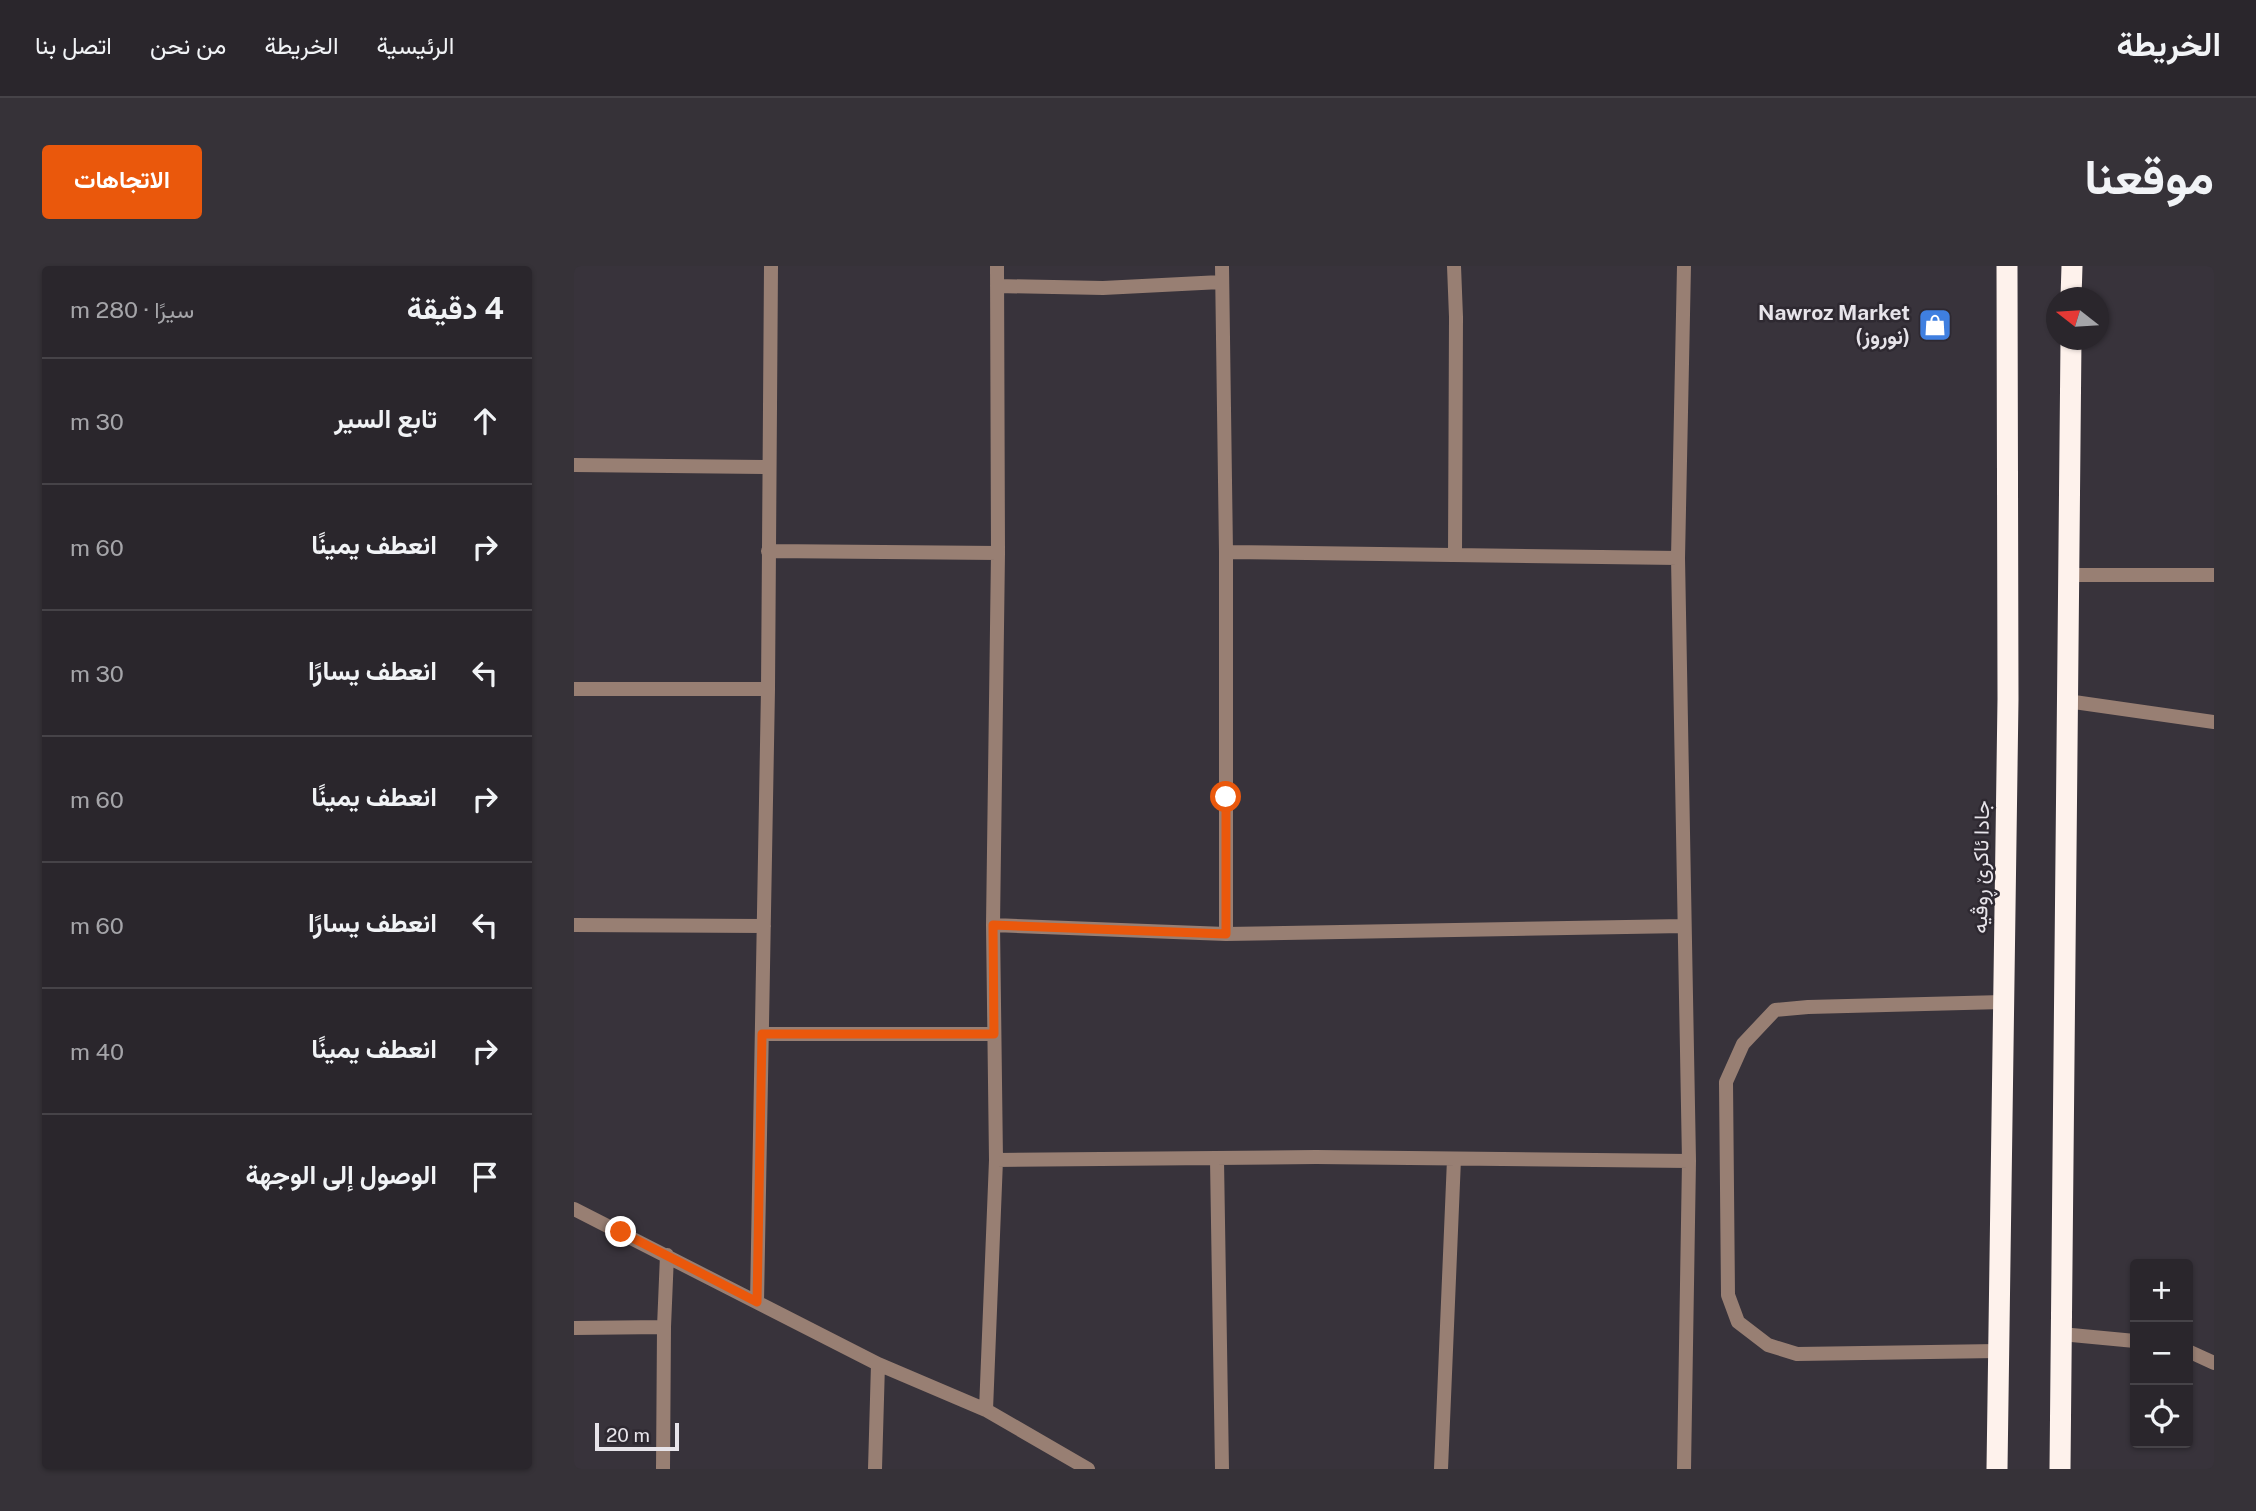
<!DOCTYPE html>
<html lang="ar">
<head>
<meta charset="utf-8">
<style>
  :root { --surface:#2a262c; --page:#363238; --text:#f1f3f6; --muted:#a5a5a9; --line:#464348; --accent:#ea580c }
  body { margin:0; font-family:"Public Sans",Vazirmatn,sans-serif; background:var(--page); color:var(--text); direction:rtl }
  .controls { position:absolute; right:21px; bottom:21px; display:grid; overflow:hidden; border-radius:7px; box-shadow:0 2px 5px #0004 }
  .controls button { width:63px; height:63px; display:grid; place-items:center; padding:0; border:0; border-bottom:2px solid var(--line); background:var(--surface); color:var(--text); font:35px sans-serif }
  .compass { position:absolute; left:1472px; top:21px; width:63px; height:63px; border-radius:50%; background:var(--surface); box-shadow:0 2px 5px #0004; rotate:287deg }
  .scale { position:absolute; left:21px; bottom:18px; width:84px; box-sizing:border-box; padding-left:7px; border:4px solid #e7e4ea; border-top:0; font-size:19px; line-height:24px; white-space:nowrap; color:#e7e4ea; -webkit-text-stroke:5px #2e2931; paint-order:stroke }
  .stop { position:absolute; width:21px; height:21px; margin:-16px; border:5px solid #ea580c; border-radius:50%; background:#fff }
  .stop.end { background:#ea580c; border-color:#fff; box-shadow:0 2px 7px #0008 }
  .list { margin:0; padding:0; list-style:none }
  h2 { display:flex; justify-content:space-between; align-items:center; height:91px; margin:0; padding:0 28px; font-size:30px }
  h2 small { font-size:23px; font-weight:400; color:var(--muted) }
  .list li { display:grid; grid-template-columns:46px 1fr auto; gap:21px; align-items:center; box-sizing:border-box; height:126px; padding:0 28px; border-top:2px solid var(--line) }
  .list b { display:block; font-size:26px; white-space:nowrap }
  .list em { font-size:23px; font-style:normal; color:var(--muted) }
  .icon { flex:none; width:38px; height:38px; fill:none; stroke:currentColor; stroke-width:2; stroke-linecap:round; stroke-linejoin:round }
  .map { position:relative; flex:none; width:1640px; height:1203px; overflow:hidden; direction:ltr; border-radius:7px }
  header { display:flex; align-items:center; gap:42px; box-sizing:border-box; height:98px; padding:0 35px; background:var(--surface); border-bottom:2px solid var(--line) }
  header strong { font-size:33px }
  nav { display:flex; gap:38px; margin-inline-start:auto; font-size:24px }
  .intro { display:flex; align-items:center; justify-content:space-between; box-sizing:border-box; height:168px; padding:0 42px }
  h1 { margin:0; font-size:49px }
  .button { padding:18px 32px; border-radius:7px; background:var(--accent); color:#fff; font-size:24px; font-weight:700 }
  main { display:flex; gap:42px; padding:0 42px }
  aside { flex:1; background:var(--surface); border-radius:7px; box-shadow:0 2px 5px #0004 }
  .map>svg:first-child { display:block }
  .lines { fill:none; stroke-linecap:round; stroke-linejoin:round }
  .lane { stroke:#987f73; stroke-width:14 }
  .street { stroke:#987f73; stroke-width:14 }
  .highway { stroke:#fef2ec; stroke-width:21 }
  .route { stroke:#ea580c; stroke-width:9 }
  .labels { text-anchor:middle; stroke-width:5; stroke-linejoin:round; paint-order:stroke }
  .poi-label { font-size:21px; font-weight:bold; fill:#e7e4ea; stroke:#2e2931; text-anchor:end }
  .street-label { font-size:21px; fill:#e7e4ea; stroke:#2e2931 }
</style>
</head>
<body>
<header>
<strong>الخريطة</strong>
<nav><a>الرئيسية</a><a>الخريطة</a><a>من نحن</a><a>اتصل بنا</a></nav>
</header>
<div class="intro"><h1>موقعنا</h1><a class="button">الاتجاهات</a></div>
<main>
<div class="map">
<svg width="1640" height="1203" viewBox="0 0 1640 1203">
  <rect width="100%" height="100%" fill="#38333b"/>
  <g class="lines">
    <path class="lane" d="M1494 309H1640
      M1493 435 1640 456
      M1487 1068 1561 1075
      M1423 1085 1223 1088 1194 1079 1164 1056 1154 1029 1152 816 1169 778 1201 744 1234 741 1429 736
      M1614 1085 1640 1097"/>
    <path class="street" d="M648 0 652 286V668
      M880 0 882 51 881 289
      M423 20 529 22 647 16
      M0 199 194 201
      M194 285 424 287
      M652 286 1104 292
      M0 423H194
      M0 659 190 660
      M419 659 652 668 1110 660
      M188 768H420
      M422 894 742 891 1115 895
      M643 894 648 1203
      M0 943 304 1098 412 1144 514 1203
      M183 1036 194 423 197 0
      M0 1062 90 1061
      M412 1144 422 894 419 659 424 287 423 0
      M89 1203 90 1061 93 989
      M301 1203 304 1098
      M867 1203 880 893
      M1110 1203 1115 895 1104 292 1110 0"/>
    <path class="highway" d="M1497 32 1498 0
      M1423 1203 1434 433 1433 0
      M1486 1203 1497 74"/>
  </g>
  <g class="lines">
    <path class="route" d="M47 966 183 1036 188 768H420L419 659 652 668V531"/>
  </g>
  <defs>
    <symbol id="shop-square" viewBox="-11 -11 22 22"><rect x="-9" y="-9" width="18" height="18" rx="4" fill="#3f7fe0" stroke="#2e2931"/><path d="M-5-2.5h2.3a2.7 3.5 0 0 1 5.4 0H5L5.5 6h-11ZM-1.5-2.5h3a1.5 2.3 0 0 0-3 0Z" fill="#fff"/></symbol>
  </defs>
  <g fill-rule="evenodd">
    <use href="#shop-square" x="1342" y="40" width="38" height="38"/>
  </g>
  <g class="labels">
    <g class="poi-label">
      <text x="1336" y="54">Nawroz Market<tspan x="1336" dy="24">(نوروز)</tspan></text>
    </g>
    <g class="street-label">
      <text transform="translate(1407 601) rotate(-89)" y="7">جادا ئاکرێ ڕوڤیە</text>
    </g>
  </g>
</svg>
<div class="controls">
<button>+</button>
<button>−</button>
<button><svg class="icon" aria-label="locate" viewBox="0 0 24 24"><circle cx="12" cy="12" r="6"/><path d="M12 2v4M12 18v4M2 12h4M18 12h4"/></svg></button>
</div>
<svg class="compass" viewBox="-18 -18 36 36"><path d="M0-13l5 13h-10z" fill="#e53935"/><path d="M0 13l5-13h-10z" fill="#a5a5a9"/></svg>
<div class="scale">20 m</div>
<div class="stop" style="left:652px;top:531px"></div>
<div class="stop end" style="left:47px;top:966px"></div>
</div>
<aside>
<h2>4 دقيقة<small>سيرًا · 280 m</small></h2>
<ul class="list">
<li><svg class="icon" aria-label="ahead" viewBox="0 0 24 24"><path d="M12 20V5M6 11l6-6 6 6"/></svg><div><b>تابع السير</b></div><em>30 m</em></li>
<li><svg class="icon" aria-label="right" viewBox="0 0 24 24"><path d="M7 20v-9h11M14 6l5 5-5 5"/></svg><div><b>انعطف يمينًا</b></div><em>60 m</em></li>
<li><svg class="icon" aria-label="left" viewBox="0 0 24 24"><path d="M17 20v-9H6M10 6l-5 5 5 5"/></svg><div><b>انعطف يسارًا</b></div><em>30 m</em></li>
<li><svg class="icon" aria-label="right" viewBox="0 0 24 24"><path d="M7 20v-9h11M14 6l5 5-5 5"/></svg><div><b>انعطف يمينًا</b></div><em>60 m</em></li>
<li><svg class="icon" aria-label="left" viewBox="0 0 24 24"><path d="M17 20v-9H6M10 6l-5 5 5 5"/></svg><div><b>انعطف يسارًا</b></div><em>60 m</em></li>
<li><svg class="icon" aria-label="right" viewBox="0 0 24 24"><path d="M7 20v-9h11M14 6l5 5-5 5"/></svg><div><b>انعطف يمينًا</b></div><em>40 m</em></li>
<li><svg class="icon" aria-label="arrive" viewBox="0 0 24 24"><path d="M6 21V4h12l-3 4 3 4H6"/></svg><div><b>الوصول إلى الوجهة</b></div></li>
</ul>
</aside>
</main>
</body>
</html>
